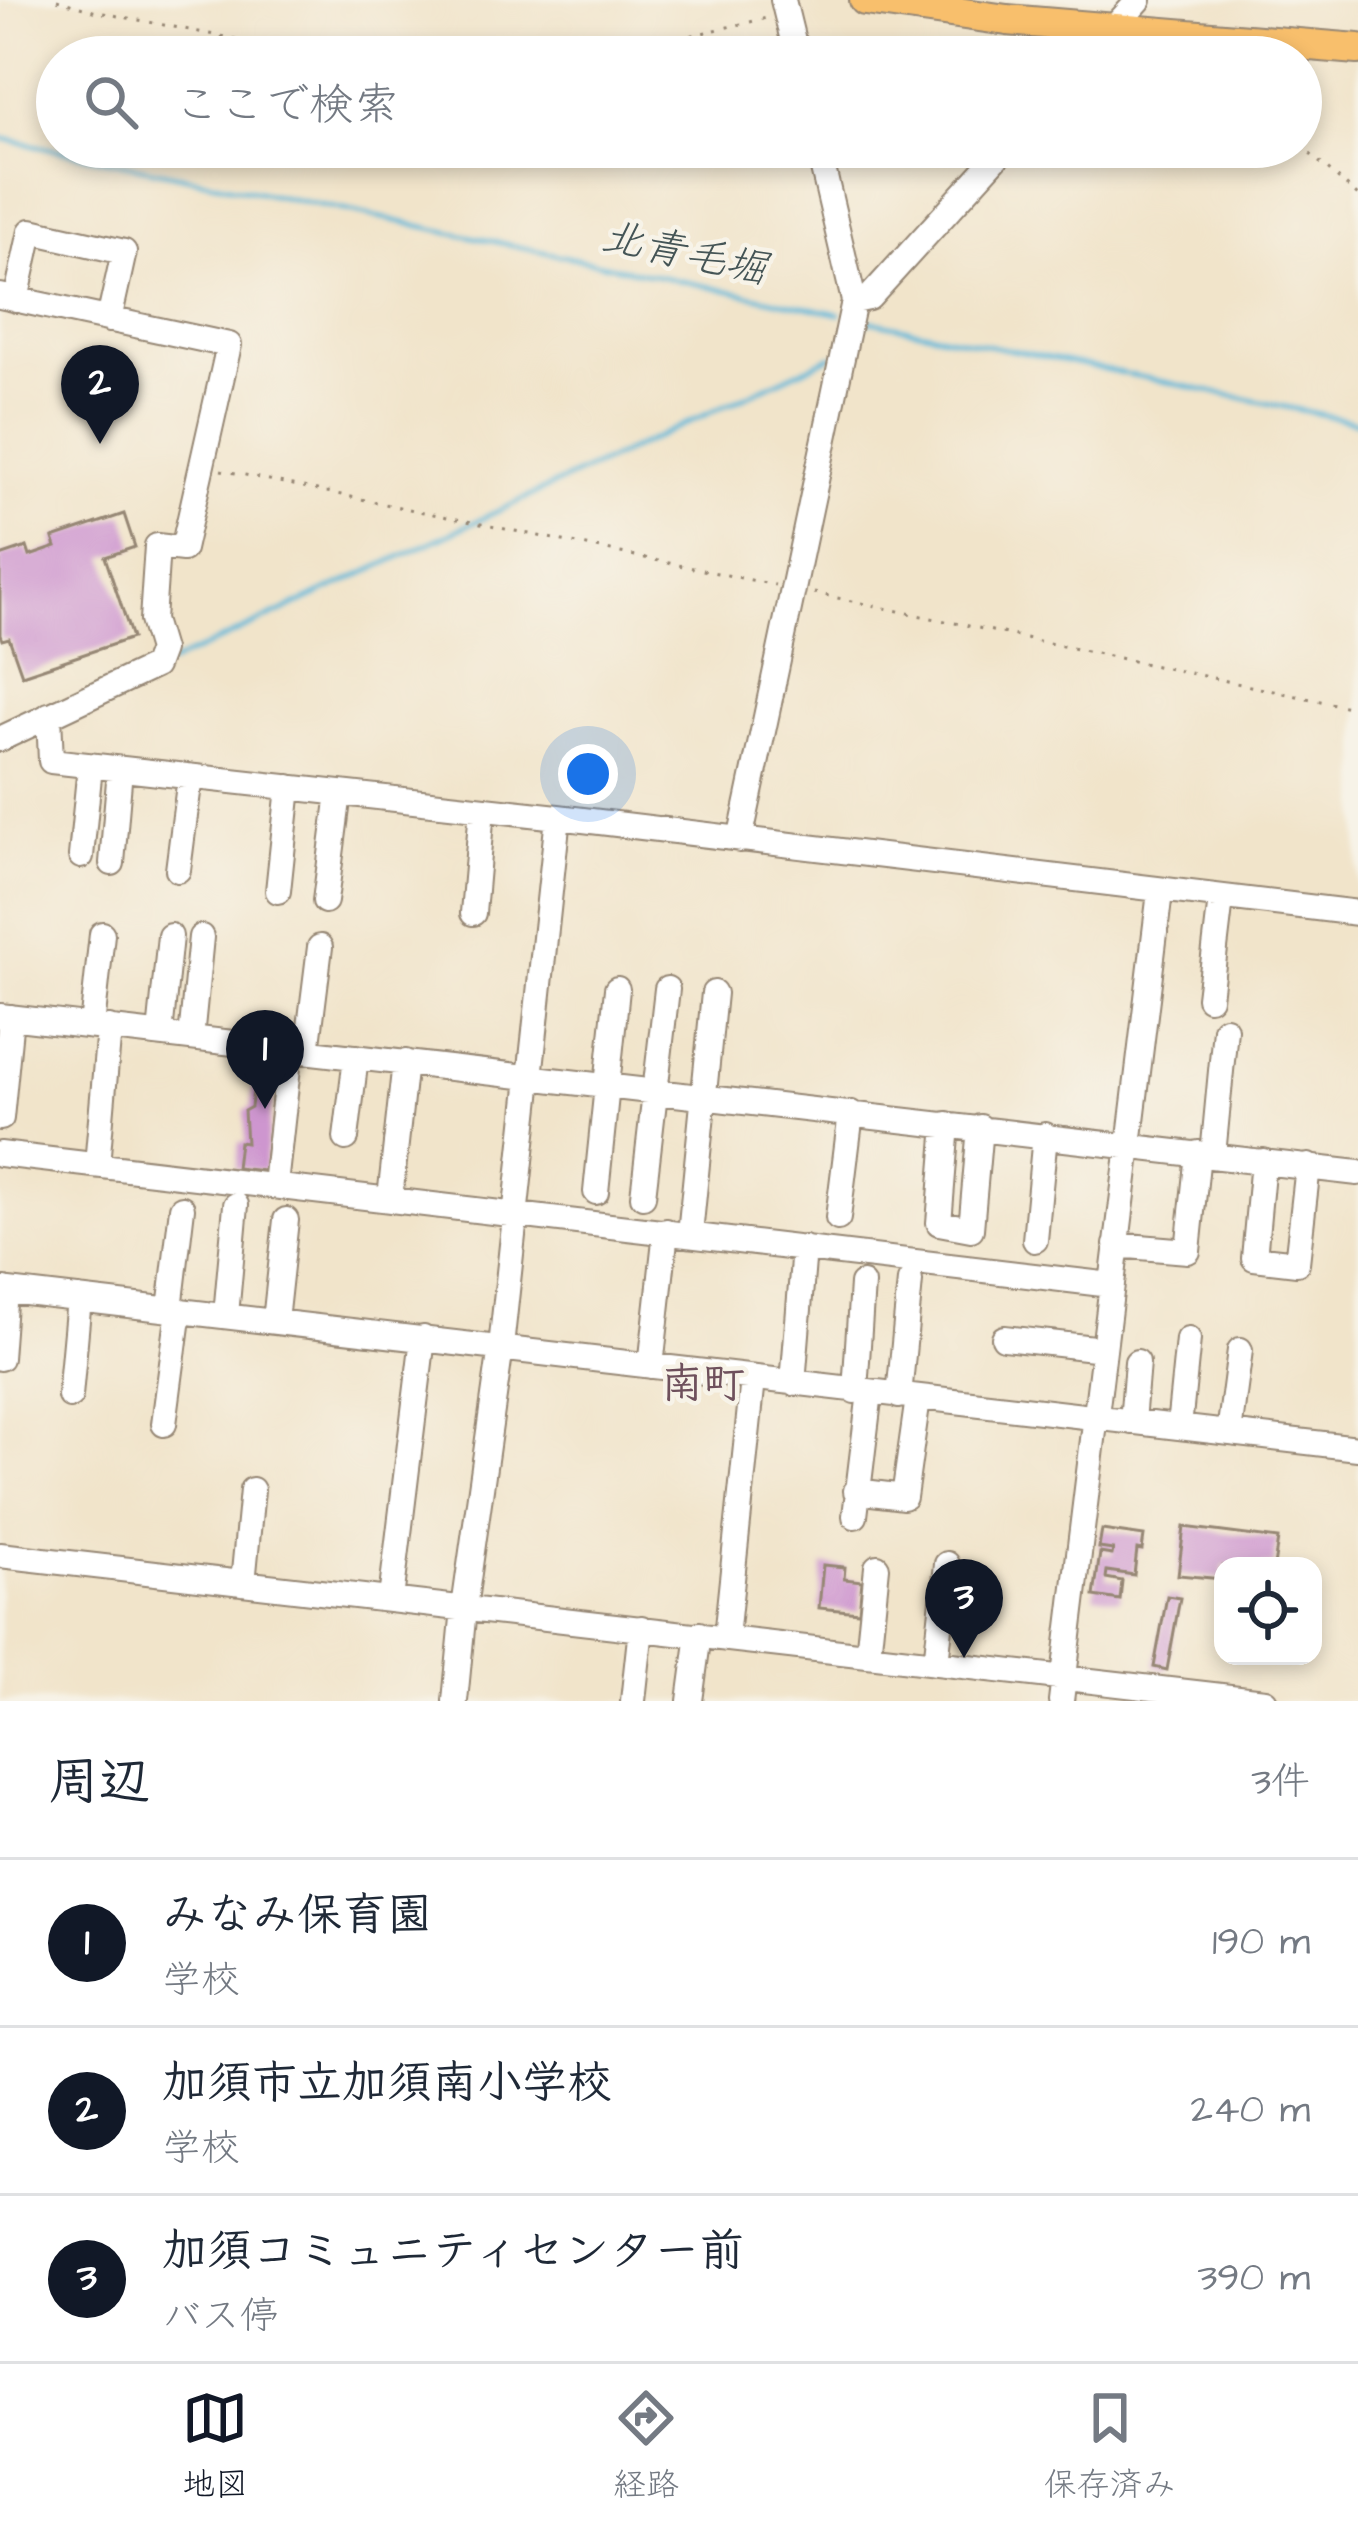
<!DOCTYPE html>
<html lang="ja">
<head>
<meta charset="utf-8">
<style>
  :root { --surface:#fff; --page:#f2f2f3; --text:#1f2937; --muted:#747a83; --line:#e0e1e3; --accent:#111827 }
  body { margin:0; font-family:"Architects Daughter","Klee One",sans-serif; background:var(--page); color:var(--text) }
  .controls { position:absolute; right:36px; bottom:36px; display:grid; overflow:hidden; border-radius:24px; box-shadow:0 6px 18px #0003 }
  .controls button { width:108px; height:108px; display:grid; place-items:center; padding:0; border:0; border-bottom:3px solid var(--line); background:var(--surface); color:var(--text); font:60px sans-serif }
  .you { position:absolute; left:588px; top:774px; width:42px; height:42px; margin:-30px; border:9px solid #fff; border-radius:50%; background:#1a73e8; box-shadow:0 0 0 18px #1a73e833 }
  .badge { display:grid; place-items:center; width:78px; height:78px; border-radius:50%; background:var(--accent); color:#fff; font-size:39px; font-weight:700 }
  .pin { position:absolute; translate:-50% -99px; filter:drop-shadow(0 3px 6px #0008) }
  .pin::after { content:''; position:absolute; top:63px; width:42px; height:36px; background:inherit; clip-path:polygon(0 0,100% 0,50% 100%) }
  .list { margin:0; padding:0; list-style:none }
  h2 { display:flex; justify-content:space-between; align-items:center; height:156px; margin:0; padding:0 48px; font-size:51px }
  h2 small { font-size:39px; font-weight:400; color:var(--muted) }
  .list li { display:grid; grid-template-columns:78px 1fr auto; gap:36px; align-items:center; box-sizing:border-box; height:168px; padding:0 48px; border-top:3px solid var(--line) }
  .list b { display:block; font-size:45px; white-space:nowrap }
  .list p { margin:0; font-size:39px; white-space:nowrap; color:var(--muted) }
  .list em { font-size:39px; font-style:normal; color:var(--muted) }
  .icon { flex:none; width:66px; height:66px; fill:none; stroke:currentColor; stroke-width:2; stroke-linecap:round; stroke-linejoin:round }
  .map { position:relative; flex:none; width:1358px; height:1701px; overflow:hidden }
  .search { position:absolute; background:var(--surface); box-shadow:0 6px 18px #0003; left:36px; right:36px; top:36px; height:132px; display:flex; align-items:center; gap:30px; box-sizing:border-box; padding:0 42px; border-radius:66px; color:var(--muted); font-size:45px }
  .sheet { height:660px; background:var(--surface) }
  nav { display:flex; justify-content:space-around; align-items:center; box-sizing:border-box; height:168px; border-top:3px solid var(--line); background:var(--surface); font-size:33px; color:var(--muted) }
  nav a { display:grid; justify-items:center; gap:6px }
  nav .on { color:var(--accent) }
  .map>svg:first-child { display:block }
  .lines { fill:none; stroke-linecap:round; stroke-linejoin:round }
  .stream { stroke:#5bb8d9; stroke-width:4.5 }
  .building { fill:#ce96cf }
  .minor-casing { stroke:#968774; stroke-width:28 }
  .major-casing { stroke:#968774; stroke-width:34 }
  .path { stroke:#968774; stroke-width:3; stroke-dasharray:3 9; stroke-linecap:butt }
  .minor { stroke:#fff; stroke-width:24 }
  .major { stroke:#f8bf6c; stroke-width:30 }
  .labels { text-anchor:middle; stroke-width:9; stroke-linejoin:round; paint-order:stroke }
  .water-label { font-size:42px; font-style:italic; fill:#455556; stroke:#f7f3e8 }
  .neighbourhood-label { font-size:42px; font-weight:bold; fill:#6e505c; stroke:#f7f3e8 }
</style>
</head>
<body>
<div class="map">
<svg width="1358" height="1701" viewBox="0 0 1358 1701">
  <rect width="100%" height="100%" fill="#f7f3e8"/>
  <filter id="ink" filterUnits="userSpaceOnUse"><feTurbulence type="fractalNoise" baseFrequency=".00833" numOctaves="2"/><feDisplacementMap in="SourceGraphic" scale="24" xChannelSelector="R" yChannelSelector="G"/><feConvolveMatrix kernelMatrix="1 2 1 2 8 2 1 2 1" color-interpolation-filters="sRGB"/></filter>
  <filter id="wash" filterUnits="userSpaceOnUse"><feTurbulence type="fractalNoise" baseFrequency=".004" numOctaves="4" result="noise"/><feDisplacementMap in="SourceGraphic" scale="48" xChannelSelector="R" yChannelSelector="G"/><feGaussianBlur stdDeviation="2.7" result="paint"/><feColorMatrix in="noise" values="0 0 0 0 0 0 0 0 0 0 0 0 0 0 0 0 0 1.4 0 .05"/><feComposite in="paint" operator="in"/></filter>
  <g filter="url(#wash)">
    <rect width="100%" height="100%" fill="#f1e4ca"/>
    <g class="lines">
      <path class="stream" d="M0 138 840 314
        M857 318 1358 422
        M856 342 867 320
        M169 664 832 356"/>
    </g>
    <g id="blocks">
      <path class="building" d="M124 514 135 547 105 557 132 638 22 675 9 638 2 640 0 635V556L27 547 30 556 56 547 53 538Z
        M257 1055 277 1057 264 1171 236 1168 239 1142 246 1143 244 1111 251 1107Z
        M1184 1527 1278 1539 1274 1566H1223V1579L1178 1575Z
        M1102 1530 1144 1536 1142 1550 1137 1549 1134 1575 1107 1571 1106 1578 1122 1581 1120 1600 1094 1596 1100 1553 1112 1555 1113 1550 1099 1548Z
        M823 1565 845 1567 844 1579 862 1581 859 1612 819 1608Z
        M1167 1596 1180 1598 1167 1670 1154 1667Z"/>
    </g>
  </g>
  <g filter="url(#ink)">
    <use href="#blocks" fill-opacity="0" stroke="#968774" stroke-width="3"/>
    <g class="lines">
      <defs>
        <path id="minor" d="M783 0 797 57
          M1087 57 1139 0
          M0 296 229 345 183 549 157 546 152 620 161 650 155 666 0 739
          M16 300 31 231 124 252 109 320
          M854 301 869 298 1006 147
          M49 715 51 761 558 817 1358 913
          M740 840 854 301 818 147
          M81 856 90 766
          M112 863 120 769
          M178 870 190 777
          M278 891 289 787
          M325 901 339 793
          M473 913 482 809
          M1209 998 1221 899
          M0 1016 1358 1173
          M92 1026 102 934
          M160 1034 170 936
          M191 1038 201 937
          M307 1051 320 947
          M1 1118 11 1017
          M947 1124 939 1223 971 1229 980 1127
          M346 1138 356 1057
          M0 1154 1111 1285
          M1213 1155 1225 1029
          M1263 1161 1254 1258 1297 1263 1308 1166
          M97 1165 109 1028
          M275 1185 290 1049
          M596 1192 617 989
          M643 1196 667 989
          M390 1198 405 1062
          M838 1218 851 1113
          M690 1234 714 993
          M1035 1240 1045 1135
          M1116 1245 1188 1251 1198 1153
          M0 1290 1358 1448
          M170 1309 182 1208
          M226 1315 236 1205
          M275 1321 286 1220
          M1004 1338 1103 1349
          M0 1358 5 1290
          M651 1366 666 1231
          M793 1383 804 1248
          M855 1391 862 1284
          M70 1396 79 1299
          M899 1396 910 1281
          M1132 1422 1137 1362
          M164 1424 179 1310
          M1179 1427 1188 1339
          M1229 1433 1240 1350
          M856 1491 904 1497 918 1398
          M855 1516 870 1392
          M0 1555 1265 1701
          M243 1583 252 1490
          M391 1599 423 1338
          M726 1637 753 1379
          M868 1655 877 1567
          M936 1663 947 1564
          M455 1701 464 1608 501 1347 558 817
          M633 1701 641 1628
          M690 1701 699 1634
          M1061 1701 1160 892"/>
        <path id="major" d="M865 0 1007 20 1358 49"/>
      </defs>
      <use href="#minor" class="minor-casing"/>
      <use href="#major" class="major-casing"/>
      <path class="path" d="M57 0 93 11 326 57
        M598 57 767 18
        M1301 146 1358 196
        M221 470 775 585
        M814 593 1358 709"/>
      <use href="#minor" class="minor"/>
      <use href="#major" class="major"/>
    </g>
  </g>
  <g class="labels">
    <g class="water-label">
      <text transform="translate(685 251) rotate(12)" y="15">北青毛堀</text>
    </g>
    <g class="neighbourhood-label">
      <text x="703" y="1397">南町</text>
    </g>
  </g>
</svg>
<div class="controls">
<button><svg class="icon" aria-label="locate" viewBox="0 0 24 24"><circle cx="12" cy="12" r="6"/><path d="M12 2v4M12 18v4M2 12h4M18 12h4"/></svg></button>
</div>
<div class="you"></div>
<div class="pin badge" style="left:265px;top:1109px">1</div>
<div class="pin badge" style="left:100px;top:444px">2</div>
<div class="pin badge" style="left:964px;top:1658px">3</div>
<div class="search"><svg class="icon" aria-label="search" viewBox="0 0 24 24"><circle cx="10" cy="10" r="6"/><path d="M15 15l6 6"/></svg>ここで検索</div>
</div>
<section class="sheet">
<h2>周辺<small>3件</small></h2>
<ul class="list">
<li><span class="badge">1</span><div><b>みなみ保育園</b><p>学校</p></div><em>190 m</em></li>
<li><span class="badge">2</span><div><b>加須市立加須南小学校</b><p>学校</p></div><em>240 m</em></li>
<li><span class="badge">3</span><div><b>加須コミュニティセンター前</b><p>バス停</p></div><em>390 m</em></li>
</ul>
</section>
<nav>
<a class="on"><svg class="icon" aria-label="map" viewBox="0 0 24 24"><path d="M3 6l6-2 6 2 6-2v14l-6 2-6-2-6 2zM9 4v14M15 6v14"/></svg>地図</a>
<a><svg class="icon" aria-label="directions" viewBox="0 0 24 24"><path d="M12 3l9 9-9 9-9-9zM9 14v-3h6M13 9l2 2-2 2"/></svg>経路</a>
<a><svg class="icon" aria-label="saved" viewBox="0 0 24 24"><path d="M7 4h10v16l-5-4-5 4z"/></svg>保存済み</a>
</nav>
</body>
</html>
